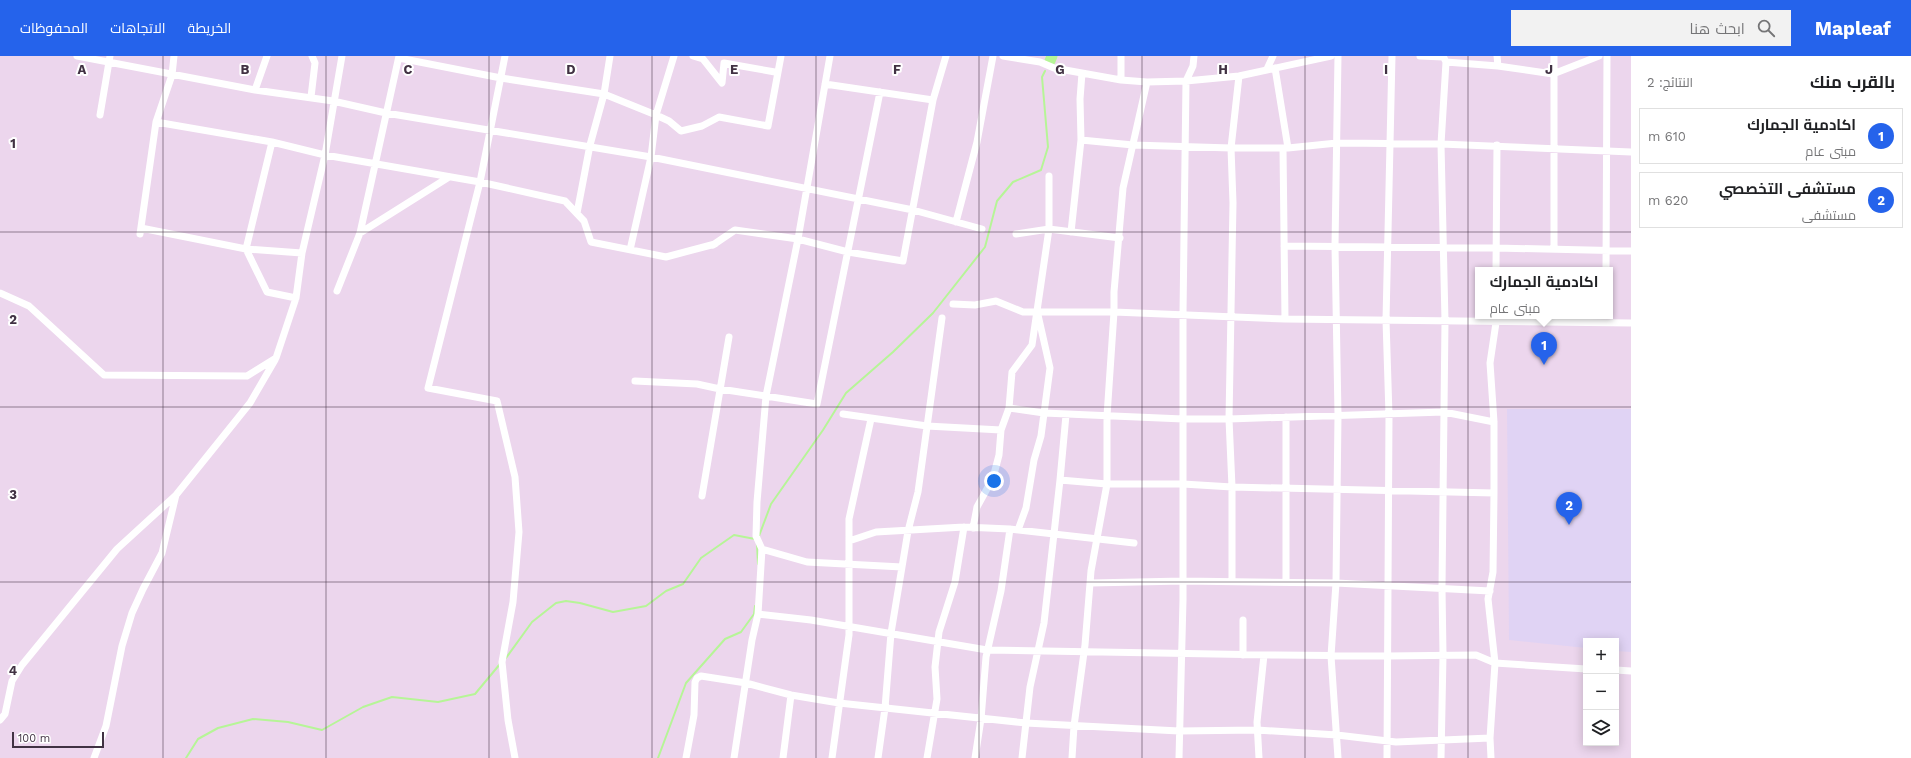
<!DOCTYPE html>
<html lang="ar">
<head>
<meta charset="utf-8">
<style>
  :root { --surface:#fff; --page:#f2f2f2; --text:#202124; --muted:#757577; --line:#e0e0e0; --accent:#2563eb }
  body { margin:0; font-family:"Work Sans",Cairo,sans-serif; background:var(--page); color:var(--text); direction:rtl }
  .controls { position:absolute; right:12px; bottom:12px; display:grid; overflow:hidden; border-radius:0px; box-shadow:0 2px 10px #0003 }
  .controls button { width:36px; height:36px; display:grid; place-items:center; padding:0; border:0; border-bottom:1px solid var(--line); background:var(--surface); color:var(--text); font:20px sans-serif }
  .scale { position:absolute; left:12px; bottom:10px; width:92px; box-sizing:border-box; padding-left:4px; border:2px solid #413243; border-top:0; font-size:11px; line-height:14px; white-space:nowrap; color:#413243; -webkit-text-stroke:3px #fff; paint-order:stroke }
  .you { position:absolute; left:994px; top:425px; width:14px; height:14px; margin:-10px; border:3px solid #fff; border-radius:50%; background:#1a73e8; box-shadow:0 0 0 6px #1a73e833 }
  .badge { display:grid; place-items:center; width:26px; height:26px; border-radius:50%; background:var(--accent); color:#fff; font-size:13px; font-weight:700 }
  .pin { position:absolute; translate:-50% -33px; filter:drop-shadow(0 1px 2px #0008) }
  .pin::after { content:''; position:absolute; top:21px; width:14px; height:12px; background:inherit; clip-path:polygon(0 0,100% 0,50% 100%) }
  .popup { position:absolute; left:1475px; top:211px; width:138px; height:52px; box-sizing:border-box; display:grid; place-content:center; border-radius:0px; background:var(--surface); filter:drop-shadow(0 1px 3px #0005); font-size:13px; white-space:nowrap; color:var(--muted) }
  .popup b { font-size:15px; color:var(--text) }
  .popup::after { content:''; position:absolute; left:50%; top:100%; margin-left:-8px; border:8px solid transparent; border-top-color:var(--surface) }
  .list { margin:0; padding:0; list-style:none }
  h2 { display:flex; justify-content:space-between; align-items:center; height:52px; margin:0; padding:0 16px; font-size:17px }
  h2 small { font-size:13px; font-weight:400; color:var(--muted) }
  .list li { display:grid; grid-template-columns:26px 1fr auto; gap:12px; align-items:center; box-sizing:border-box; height:56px; margin:0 8px 8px; padding:0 8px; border:1px solid var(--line); border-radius:0px }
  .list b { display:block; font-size:15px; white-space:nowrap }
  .list p { margin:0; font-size:13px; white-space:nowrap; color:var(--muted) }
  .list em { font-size:13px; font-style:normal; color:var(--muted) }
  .icon { flex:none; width:22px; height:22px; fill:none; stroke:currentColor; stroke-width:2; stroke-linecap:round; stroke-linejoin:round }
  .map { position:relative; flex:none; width:1631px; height:702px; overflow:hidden; direction:ltr }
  header { display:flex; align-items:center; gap:24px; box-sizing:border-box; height:56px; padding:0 20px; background:var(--accent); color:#fff }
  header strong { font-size:19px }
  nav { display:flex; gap:22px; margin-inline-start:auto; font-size:14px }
  .search { width:280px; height:36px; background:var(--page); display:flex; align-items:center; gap:10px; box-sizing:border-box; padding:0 14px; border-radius:0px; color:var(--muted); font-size:15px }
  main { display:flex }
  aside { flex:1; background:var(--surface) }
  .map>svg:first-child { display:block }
  .residential { fill:#ecd6ed; fill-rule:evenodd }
  .medical { fill:#e0d3f4 }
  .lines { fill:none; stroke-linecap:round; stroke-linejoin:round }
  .stream { stroke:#b6f597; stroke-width:2 }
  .river { stroke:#b6f597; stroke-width:11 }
  .street { stroke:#fff; stroke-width:7 }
  .grid { fill:none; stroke:#413243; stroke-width:1; stroke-opacity:0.55 }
  .grid-label { font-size:13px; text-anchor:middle; font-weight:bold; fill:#413243; stroke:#fff; stroke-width:4; stroke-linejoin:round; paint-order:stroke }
</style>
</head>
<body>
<header>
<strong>Mapleaf</strong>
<div class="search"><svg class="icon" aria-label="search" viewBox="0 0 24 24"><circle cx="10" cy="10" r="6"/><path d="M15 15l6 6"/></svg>ابحث هنا</div>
<nav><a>الخريطة</a><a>الاتجاهات</a><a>المحفوظات</a></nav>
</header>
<main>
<aside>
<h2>بالقرب منك<small>النتائج: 2</small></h2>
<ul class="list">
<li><span class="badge">1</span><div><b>اكادمية الجمارك</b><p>مبنى عام</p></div><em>610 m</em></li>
<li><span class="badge">2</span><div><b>مستشفى التخصصي</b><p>مستشفى</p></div><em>620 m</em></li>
</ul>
</aside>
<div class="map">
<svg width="1631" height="702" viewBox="0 0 1631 702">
  <rect width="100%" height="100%" fill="#f1e1f2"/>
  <path class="residential" d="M0 0H1631V702H0ZM1478 214H1610V260H1478ZM1586 585H1616V687H1586Z"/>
  <path class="medical" d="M1507 353H1631V596L1616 595V585H1586V592L1509 584Z"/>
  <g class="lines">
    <path class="stream" d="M759 480 771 448 823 374 846 337 893 296 933 257 985 191 997 145 1013 126 1041 114 1048 91 1042 21 1045 15
      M757 488 758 508
      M506 602 532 566 556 547 566 545 580 547 613 556 646 550 666 535 683 528 701 502 734 479 755 483
      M186 702 198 683 218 672 253 663 288 666 322 674 363 651 392 641 438 646 475 638 500 608
      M658 702 686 627 725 583 741 576 754 558 755 550"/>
    <path class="river" d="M1050 5 1052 0"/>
    <path class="street" d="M77 0 255 34 333 45 386 57 651 101 913 154 982 173
      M505 0 480 126 428 332 497 345 515 421 519 476 513 546 502 606 508 664 515 702
      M693 0 703 3 722 27 724 7 775 16
      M830 0 798 183 766 340 757 446 756 480 762 493 807 506 902 511
      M1003 0 1040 6 1054 12 1121 24 1147 26 1123 132 1114 236V256L1107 360V428L1091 515 1085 589 1074 670 1072 702
      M1121 0V24
      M1420 0 1443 1
      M1497 0 1498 10
      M1554 0V193
      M399 2 501 22 604 38 656 59 669 65 681 75 702 70 719 61 768 70 781 0
      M1446 6 1498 10 1553 18 1599 0
      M1275 12 1288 92
      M1267 13 1273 0
      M1147 26 1186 25 1239 20 1331 0
      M825 28 933 44
      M255 34 267 0
      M311 41 315 7 312 0
      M100 59 110 0
      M156 66 272 86 325 99 480 126 565 145 584 165 591 186 666 201 715 188
      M1081 84 1133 89 1231 92H1288L1337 87 1441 88 1631 96
      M272 86 246 193 267 236 296 242
      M1283 92 1285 263
      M577 157 590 89 604 38 610 0
      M956 166 977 86 993 0
      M141 172 246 193 302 197
      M1071 176 1081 84 1080 43 1082 17
      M360 177 449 121
      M140 178 156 66 172 19 174 0
      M1016 178 1049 173 1120 182
      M713 189 735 174 798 183 848 196 903 205 933 44 946 0
      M1284 190 1496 192 1631 195
      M630 194 651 101 656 59 674 0
      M1496 214 1497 89
      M1606 214 1607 0
      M337 235 360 177 399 0
      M0 237 29 250 104 319 247 320 276 302 296 242 302 197 325 99 342 0
      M953 248 975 249 996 245 1023 256H1114L1285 263 1631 267
      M635 325 697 328 720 333 817 348 880 36
      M1009 352 1044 357 1183 363H1229L1444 356 1494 366
      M843 358 927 370 1001 374
      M1060 424 1107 428H1183L1232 431 1494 437
      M702 440 729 281
      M973 472 977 451 993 422 999 399 1001 374 1009 352 1012 316 1032 289 1049 173V120
      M1018 474 1026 452 1034 404 1041 380 1050 312 1038 259
      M849 485 876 476 964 471 1010 473 1134 487
      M1232 525V431L1229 363 1233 147 1231 92 1239 20
      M1286 526V361
      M1091 527 1183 525 1336 527 1490 535
      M758 558 811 564 987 594 1276 599 1387 600 1476 599 1495 607 1586 613
      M1243 599V564
      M1616 614 1631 615
      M0 664 5 658 12 625 22 609 117 493 176 439 250 347 275 304
      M94 702 106 670 122 590 132 557 143 533 162 497 176 439
      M686 702 694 659 695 626 697 622 701 620 746 627 791 639 839 647 1026 667 1179 675 1257 674 1337 679 1396 686 1490 682
      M734 702 752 584 758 558 762 493
      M783 702 791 639
      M832 702 849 579V463L871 363
      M878 702 885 652 891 577 908 475 918 436 942 262
      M927 702 937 643 935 611 939 576 955 526 964 471
      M975 702 981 663 986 601 1001 535 1010 473
      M1022 702 1030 631 1044 567 1060 424 1066 359
      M1179 702 1183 544V258L1186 25 1193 10 1194 0
      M1259 702 1257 666 1264 599
      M1338 702 1331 600 1336 527 1338 359 1335 190 1338 0
      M1387 702 1389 359 1386 264 1392 0
      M1441 702 1443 599 1442 532 1445 265 1441 88 1446 6 1443 0
      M1491 702 1490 682 1495 607 1488 543 1493 516 1494 437V366L1490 307 1497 260"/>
  </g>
  <path class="grid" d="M163 0V702M326 0V702M489 0V702M652 0V702M816 0V702M979 0V702M1142 0V702M1305 0V702M1468 0V702M0 176H1631M0 351H1631M0 526H1631"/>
  <g class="grid-label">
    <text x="82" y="18">A</text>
    <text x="245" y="18">B</text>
    <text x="408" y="18">C</text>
    <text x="571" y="18">D</text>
    <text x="734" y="18">E</text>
    <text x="897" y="18">F</text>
    <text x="1060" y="18">G</text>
    <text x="1223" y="18">H</text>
    <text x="1386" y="18">I</text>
    <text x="1549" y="18">J</text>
    <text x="13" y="92">1</text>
    <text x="13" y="268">2</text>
    <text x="13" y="443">3</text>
    <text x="13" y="619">4</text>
  </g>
</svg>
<div class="controls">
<button>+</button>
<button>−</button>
<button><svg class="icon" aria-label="layers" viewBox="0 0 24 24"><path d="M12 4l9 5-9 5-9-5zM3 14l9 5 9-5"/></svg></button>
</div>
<div class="scale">100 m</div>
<div class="you"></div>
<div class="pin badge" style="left:1544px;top:309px">1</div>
<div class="popup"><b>اكادمية الجمارك</b>مبنى عام</div>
<div class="pin badge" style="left:1569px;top:469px">2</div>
</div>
</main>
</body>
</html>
